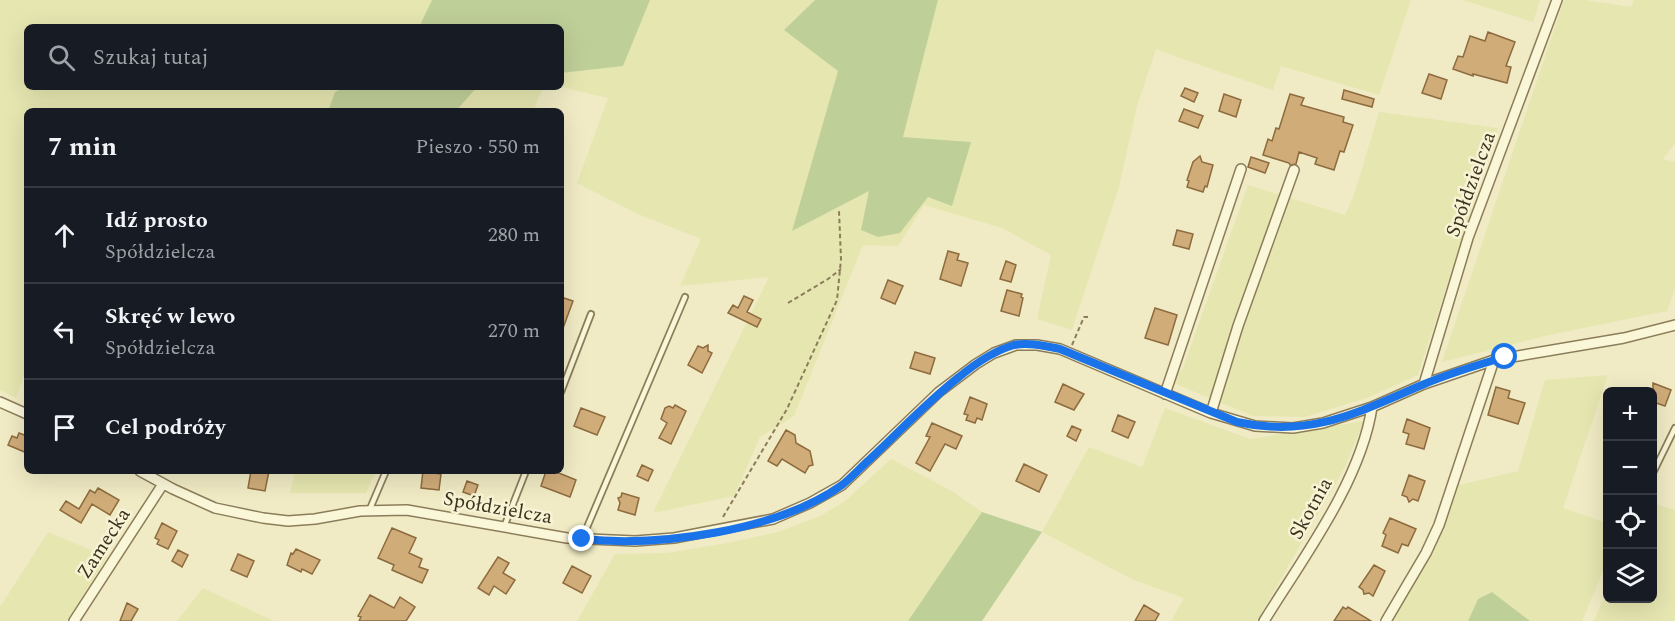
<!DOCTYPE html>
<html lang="pl">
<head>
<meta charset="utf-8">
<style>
  :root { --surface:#171b24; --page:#242831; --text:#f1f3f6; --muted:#9ea1a6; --line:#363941 }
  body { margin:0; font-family:Spectral,serif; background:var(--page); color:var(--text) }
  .controls { position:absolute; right:18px; bottom:18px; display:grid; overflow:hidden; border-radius:9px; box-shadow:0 6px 24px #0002 }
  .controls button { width:54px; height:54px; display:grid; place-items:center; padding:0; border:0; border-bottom:2px solid var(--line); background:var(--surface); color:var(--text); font:30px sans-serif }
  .stop { position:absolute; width:18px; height:18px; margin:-14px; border:4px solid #1a73e8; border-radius:50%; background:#fff }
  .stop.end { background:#1a73e8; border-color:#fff; box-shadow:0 2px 6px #0008 }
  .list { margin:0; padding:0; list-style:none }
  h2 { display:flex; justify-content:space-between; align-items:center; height:78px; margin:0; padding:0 24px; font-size:26px }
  h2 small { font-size:20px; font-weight:400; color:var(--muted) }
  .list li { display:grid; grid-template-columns:39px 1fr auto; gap:18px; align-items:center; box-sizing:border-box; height:96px; padding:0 24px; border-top:2px solid var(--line) }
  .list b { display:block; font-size:22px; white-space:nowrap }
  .list p { margin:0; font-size:20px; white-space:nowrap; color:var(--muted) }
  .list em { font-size:20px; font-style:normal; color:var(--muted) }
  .icon { flex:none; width:33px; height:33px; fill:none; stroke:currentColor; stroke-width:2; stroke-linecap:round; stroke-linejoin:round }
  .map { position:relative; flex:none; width:1675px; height:621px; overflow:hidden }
  .search { position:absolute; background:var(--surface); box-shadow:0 6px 24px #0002; left:24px; top:24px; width:540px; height:66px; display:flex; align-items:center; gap:15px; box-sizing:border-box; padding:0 21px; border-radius:9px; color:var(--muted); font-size:22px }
  .panel { position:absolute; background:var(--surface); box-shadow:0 6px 24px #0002; left:24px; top:108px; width:540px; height:366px; border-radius:9px }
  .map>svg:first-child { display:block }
  .farmland { fill:#e6e6b1 }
  .green { fill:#bfcf98 }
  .building { fill:#d0ac79; stroke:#8d6b3e; stroke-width:1.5 }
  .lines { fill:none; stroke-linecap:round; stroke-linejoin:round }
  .lane-casing { stroke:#8c7d5a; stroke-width:8 }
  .street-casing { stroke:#8c7d5a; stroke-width:12 }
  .path { stroke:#8c7d5a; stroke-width:2; stroke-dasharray:4.5 3; stroke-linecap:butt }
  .lane { stroke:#faf6d8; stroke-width:4.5 }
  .street { stroke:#faf6d8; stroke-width:9 }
  .route { stroke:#1a73e8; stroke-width:8 }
  .labels { text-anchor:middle; stroke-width:5; stroke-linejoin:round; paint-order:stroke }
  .street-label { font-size:20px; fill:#3c321e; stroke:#f7f3d4 }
</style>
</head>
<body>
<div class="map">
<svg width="1675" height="621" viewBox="0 0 1675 621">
  <rect width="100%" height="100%" fill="#f0ebc4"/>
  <path class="farmland" d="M0 0H432L419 27H27V87H345L335 92 328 111H27V366L16 398 0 390Z
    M650 0H815L785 30 838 71 793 230 870 190 900 233 971 142 903 137 938 0H1411L1379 95 1281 66 1273 90 1174 56 1156 49 1137 106 1119 187 1072 330 1037 319 1051 255 1002 228 924 205 898 246 863 245 794 416 760 437 734 496 653 513 769 277 680 286 701 239 638 214 577 183 608 98 561 87V73L623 65Z
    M1463 0H1540L1533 22Z
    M1564 0H1585L1631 7 1634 0H1675V143L1663 159 1675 162V288L1667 311 1549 335 1442 362Z
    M477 87H543L533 111H456Z
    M1379 112 1498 128 1418 375 1369 397 1305 417 1253 416 1171 382 1183 368 1248 185 1345 215 1354 195Z
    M1608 375 1563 508 1607 523V562L1582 621H1529L1478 599 1468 621H1391L1444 528 1459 485 1518 471 1545 380Z
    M1165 408 1250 439 1364 421 1345 467 1257 621H1171L1184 598 1134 580 1042 532 1089 447 1142 467Z
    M891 459 952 491 982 512 908 621H577L615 554 667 553 727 543 778 532 820 516 844 502Z
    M295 471H376L366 493H290Z
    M1653 503 1675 510V621H1594L1607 590 1608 598H1652Z
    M48 532 107 557 67 621H0V607Z
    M203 588 274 621H177Z"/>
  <path class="green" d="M432 0H650L623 66 561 73V27H419Z
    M815 0H938L903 137 971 142 952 206 928 197 900 233 878 237 861 230 869 191 792 231 838 71 784 30Z
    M345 87H477L456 111H328L335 92Z
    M982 512 1042 532 982 621H908Z
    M1492 592 1530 621H1468L1478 599Z"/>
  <path class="building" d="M1488 32 1515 42 1506 66 1511 67 1507 83 1473 74V76L1453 69 1458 56 1463 57 1470 36 1485 41Z
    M1429 74 1447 80 1441 99 1422 93Z
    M1185 88 1198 93 1194 102 1181 96Z
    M1344 90 1374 99 1372 107 1342 99Z
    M1224 94 1241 100 1236 117 1219 111Z
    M1290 94 1304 98 1301 105 1344 117 1343 122 1353 125 1344 152 1340 151 1334 170 1315 164 1317 158 1299 152 1296 164 1290 165 1289 163 1263 155 1268 139 1272 141 1276 128 1279 129Z
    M1184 109 1203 116 1198 128 1179 121Z
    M1200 156 1202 162 1213 165 1207 187 1205 186 1203 192 1187 187 1189 181 1187 180 1193 162Z
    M1251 157 1269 163 1265 173 1248 167Z
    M1177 230 1193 234 1189 249 1173 245Z
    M948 251 959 254 957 260 968 263 961 286 940 279Z
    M1006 261 1016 265 1011 282 1000 279Z
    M888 280 903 286 895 304 881 298Z
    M1007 290 1022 294 1021 297 1023 298 1019 316 1001 311Z
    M744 296 753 300 747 312 761 319 757 327 728 313 733 305 738 308Z
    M561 297 573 301 562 331H561Z
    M1155 308 1177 315 1168 345 1145 338Z
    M708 345V351L712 353 702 373 688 365 698 346 703 348Z
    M915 352 935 358 930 374 910 368Z
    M1653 383 1671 390 1665 406 1653 402Z
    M1063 384 1084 394 1074 410 1055 402Z
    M1496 387 1510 391 1508 398 1525 403 1518 424 1488 415Z
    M970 397 987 404 982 420 977 418 975 423 966 420 968 415 964 414Z
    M675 405 686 411 671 444 659 438 667 423 661 419 665 408 669 406 673 408Z
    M581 408 605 417 597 435 574 426Z
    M1118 415 1135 422 1128 438 1112 431Z
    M1407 419 1430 428 1424 449 1406 444 1409 434 1403 432Z
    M932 423 962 436 956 449 945 444 930 471 916 463 930 437 926 436Z
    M1072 426 1081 430 1076 441 1067 436Z
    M786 430 795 435 796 443 810 451 813 465 809 466 805 473 782 459 777 466 768 461Z
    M19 433 27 436V453L8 445 12 436 17 438Z
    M1024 464 1047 475 1039 492 1016 481Z
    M642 465 653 470 648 481 637 476Z
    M251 471H269L265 491 248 488Z
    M423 471H434V473L441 474 439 490 421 488Z
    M546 471H554L576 480 570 497 541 486Z
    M1409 475 1425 481 1418 501 1413 499 1409 502 1407 497 1402 495Z
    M467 481 478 485 474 496 463 492Z
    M98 488 119 500 110 515 92 504 81 523 60 510 66 501 79 509 90 490 95 493Z
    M622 493 639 498 635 515 618 510 620 503 618 498 621 497Z
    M1390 518 1416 529 1408 546 1402 544 1398 553 1382 546 1386 535 1383 533Z
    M162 523 177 531 168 549 157 544 159 540 155 538Z
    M392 528 416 538 409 553 422 559 419 567 428 570 422 583 392 570 394 565 378 558Z
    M296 549 320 560 312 574 302 569 301 572 287 565 291 553 293 554Z
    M178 550 188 555 182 567 172 561Z
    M238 554 254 561 247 577 231 570Z
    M498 557 509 563 503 573 515 580 506 594 494 586 489 595 478 588Z
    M1374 565 1385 571 1373 596 1369 593 1364 594 1363 590 1359 587Z
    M572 566 591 576 582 593 563 583Z
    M370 595 394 608 400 597 415 607 406 621H359L361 617 358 616Z
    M127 603 138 609 131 621H120Z
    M1144 605 1159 614 1155 621H1135Z
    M1343 607 1346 609 1348 607 1371 621H1334Z"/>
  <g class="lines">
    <defs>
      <path id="lane" d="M561 392 591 314
        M1652 475 1675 428
        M369 511 386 471
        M504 527 526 471
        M582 539 685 297"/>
      <path id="street" d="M1424 384 1468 238 1557 0
        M1165 394 1241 169
        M0 402 27 414
        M1211 413 1238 326 1294 170
        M140 471 173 489 215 508 263 518 288 521 315 519 360 511 407 510 567 538 635 541 674 538 773 519 810 503 842 485 939 392 976 364 994 353 1016 345H1037L1060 349 1211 413 1255 426 1293 428 1323 423 1372 407 1424 384 1494 360 1624 338 1675 325
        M74 621 163 484
        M1264 621C1303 558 1361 481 1372 407
        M1386 621 1426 553 1439 525 1494 360"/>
    </defs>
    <use href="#lane" class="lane-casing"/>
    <use href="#street" class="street-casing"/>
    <path class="path" d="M788 303 828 279 841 269
      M1072 345 1084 317H1091
      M723 517 787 409 837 300 841 259 839 211"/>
    <use href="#lane" class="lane"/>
    <use href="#street" class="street"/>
  </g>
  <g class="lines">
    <path class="route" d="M582 539C661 547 777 531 842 485 851 478 860 468 869 460 899 432 927 402 959 377 976 363 993 351 1014 345 1029 342 1045 346 1060 349L1237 422C1311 438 1356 413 1422 385 1448 374 1477 365 1505 357"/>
  </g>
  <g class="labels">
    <g class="street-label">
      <text transform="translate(1470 184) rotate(-70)" y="7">Spółdzielcza</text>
      <text transform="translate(498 507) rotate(10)" y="7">Spółdzielcza</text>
      <text transform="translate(1310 508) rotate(-61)" y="7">Skotnia</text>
      <text transform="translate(103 543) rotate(-57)" y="7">Zamecka</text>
    </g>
  </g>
</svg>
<div class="controls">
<button>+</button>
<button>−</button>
<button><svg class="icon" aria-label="locate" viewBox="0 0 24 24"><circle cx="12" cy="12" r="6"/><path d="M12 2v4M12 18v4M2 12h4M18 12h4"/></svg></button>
<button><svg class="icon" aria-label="layers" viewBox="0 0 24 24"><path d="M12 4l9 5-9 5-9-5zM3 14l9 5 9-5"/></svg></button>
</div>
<div class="stop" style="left:1505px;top:357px"></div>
<div class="stop end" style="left:582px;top:539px"></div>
<div class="search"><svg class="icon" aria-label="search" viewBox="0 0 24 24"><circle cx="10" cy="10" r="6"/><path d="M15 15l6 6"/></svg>Szukaj tutaj</div>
<section class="panel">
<h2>7 min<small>Pieszo · 550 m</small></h2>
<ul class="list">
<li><svg class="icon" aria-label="ahead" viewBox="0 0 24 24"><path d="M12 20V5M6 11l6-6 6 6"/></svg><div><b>Idź prosto</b><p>Spółdzielcza</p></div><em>280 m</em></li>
<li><svg class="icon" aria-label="left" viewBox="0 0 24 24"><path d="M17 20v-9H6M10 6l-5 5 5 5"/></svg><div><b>Skręć w lewo</b><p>Spółdzielcza</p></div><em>270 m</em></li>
<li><svg class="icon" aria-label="arrive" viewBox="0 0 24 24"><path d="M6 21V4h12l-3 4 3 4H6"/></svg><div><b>Cel podróży</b></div></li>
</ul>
</section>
</div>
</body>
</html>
